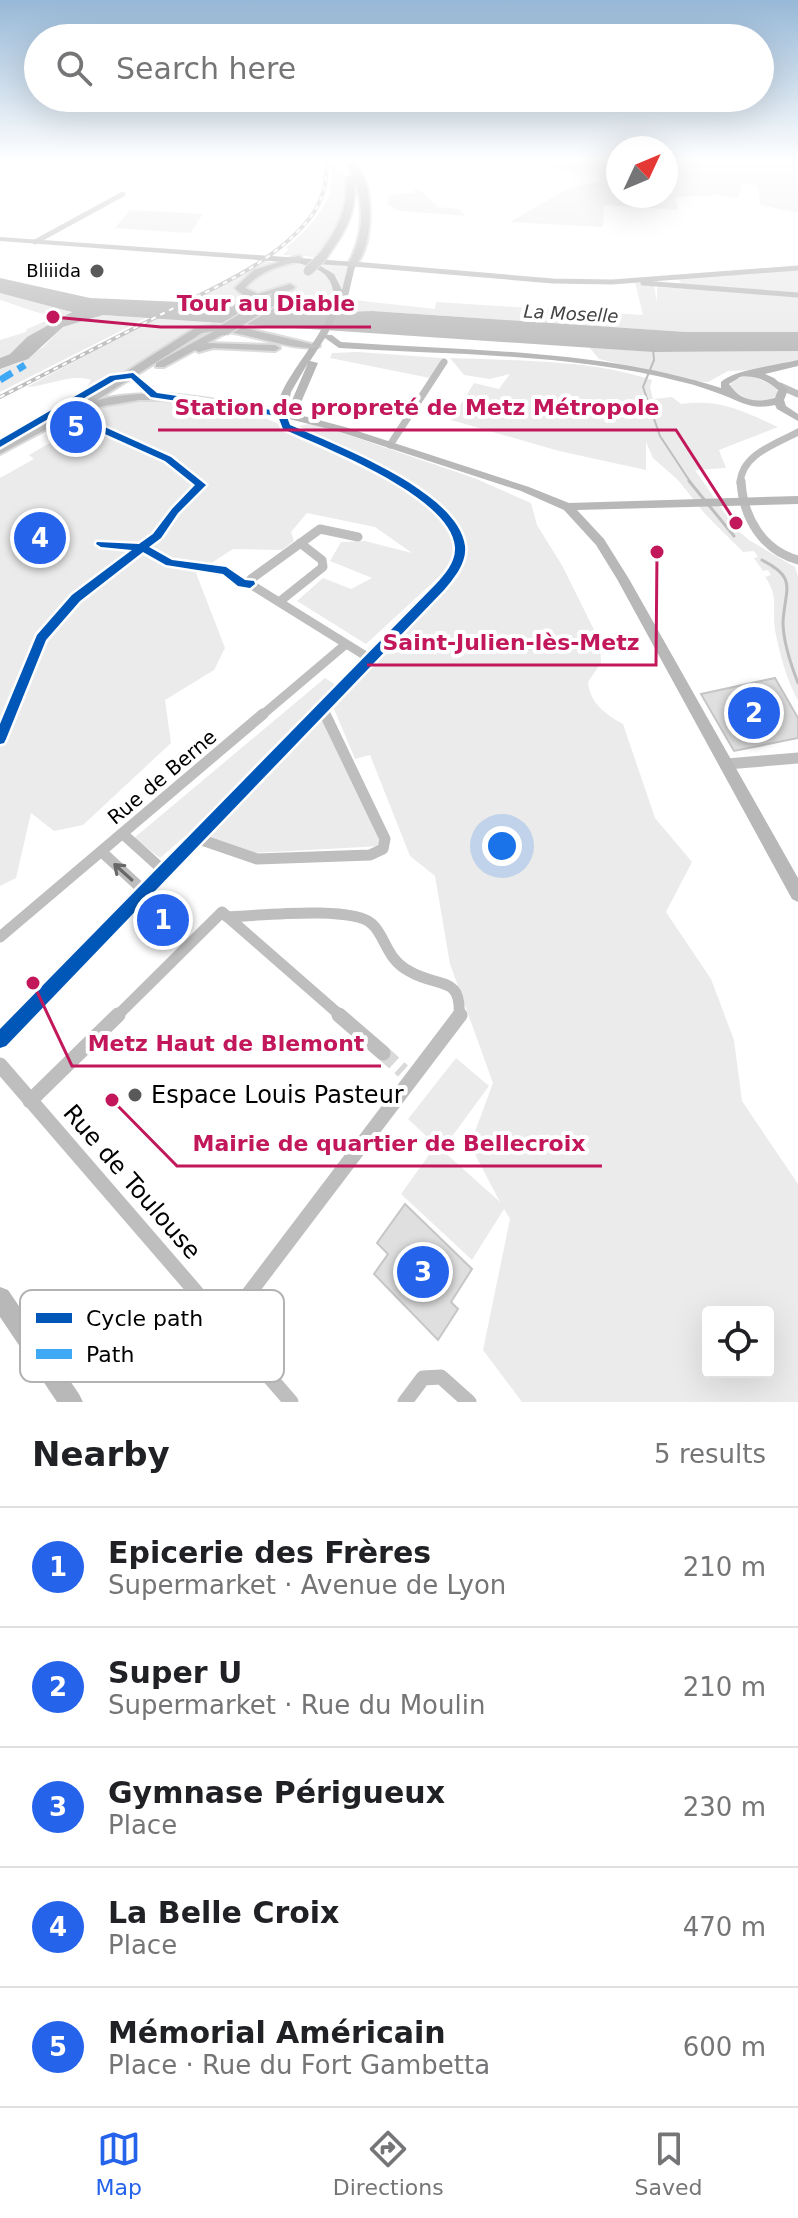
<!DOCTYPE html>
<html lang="en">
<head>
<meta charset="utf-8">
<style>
  :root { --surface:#fff; --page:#f2f2f2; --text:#202124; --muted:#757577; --line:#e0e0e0; --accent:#2563eb }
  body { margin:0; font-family:"DejaVu Sans",sans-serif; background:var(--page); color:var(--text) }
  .controls { position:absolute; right:24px; bottom:24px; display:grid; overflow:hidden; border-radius:8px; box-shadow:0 8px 32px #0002 }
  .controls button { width:72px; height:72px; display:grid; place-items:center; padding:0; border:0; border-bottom:2px solid var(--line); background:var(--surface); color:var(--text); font:40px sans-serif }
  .compass { position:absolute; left:606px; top:136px; width:72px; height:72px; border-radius:50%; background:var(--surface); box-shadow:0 8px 32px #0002; rotate:46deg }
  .you { position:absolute; left:502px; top:846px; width:28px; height:28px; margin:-20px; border:6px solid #fff; border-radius:50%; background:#1a73e8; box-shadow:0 0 0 12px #1a73e833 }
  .badge { display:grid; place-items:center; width:52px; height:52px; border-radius:50%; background:var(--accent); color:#fff; font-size:26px; font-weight:700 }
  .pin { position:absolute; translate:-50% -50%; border:4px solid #fff; box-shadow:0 2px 8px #0006 }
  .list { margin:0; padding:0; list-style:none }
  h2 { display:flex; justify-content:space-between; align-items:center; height:104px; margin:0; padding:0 32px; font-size:34px }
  h2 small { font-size:26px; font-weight:400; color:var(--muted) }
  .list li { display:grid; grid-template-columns:52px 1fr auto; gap:24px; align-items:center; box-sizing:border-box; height:120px; padding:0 32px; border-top:2px solid var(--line) }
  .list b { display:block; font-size:30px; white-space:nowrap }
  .list p { margin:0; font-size:26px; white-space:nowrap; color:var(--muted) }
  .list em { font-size:26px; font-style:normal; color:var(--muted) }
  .icon { flex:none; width:44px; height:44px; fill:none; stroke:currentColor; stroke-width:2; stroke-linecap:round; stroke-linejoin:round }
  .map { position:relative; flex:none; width:798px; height:1402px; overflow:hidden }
  .search { position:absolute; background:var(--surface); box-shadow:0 8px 32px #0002; left:24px; right:24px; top:24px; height:88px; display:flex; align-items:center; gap:20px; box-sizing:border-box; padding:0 28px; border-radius:44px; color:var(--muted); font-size:30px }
  .sheet { height:704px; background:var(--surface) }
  nav { display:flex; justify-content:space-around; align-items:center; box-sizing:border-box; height:112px; border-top:2px solid var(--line); background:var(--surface); font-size:22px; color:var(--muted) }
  nav a { display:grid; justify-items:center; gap:4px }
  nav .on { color:var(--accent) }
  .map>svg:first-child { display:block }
  .green { fill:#ebebeb; fill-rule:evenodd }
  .water { fill:#bebebe }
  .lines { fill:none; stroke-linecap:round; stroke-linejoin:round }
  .stream-far1 { stroke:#bebebe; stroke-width:2 }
  .stream { stroke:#bebebe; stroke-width:3 }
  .building { fill:#dfdfdf; stroke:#c6c6c6; stroke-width:2 }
  .street-tunnel { stroke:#d9d9d9; stroke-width:15; stroke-dasharray:15 7; stroke-linecap:butt }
  .primary-casing { stroke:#dbdbdb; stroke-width:4 }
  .street-far4 { stroke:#bebebe; stroke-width:5 }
  .street-far3 { stroke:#bebebe; stroke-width:7 }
  .street-far2 { stroke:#bebebe; stroke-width:9 }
  .street-far1 { stroke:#bebebe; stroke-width:11 }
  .street { stroke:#bebebe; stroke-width:15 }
  .secondary { fill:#b8b8b8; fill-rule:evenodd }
  .primary { fill:#bebebe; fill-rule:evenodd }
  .rail-casing { stroke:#bebebe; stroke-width:4 }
  .rail { stroke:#fff; stroke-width:2; stroke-dasharray:5; stroke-linecap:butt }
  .primary-bridge-far1-casing { stroke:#dbdbdb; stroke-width:11; stroke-linecap:butt }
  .primary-bridge-casing { stroke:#dbdbdb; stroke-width:14; stroke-linecap:butt }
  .primary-bridge-far1 { stroke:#bebebe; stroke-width:9 }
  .primary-bridge { stroke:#bebebe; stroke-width:11 }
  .quiet { stroke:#3fa9f5; stroke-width:7; stroke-dasharray:14 7; stroke-linecap:butt }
  .cycleway-casing { stroke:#fff; stroke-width:5 }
  .cycleway { fill:#0057b8; fill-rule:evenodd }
  .oneway { stroke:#686868 }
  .poi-dot { fill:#595959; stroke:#fff; stroke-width:3 }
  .labels { text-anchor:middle; stroke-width:8; stroke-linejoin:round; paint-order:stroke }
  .far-poi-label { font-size:18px; fill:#000; stroke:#fff; text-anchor:end }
  .far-water-label { font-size:18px; font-style:italic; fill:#434343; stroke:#fff }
  .street-label { font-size:20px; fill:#000; stroke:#fff }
  .near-poi-label { font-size:24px; fill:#000; stroke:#fff; text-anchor:start }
  .near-street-label { font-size:24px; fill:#000; stroke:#fff }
  .key { fill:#fff; stroke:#b2b2b2; stroke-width:2 }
  .key-label { font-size:22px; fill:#000 }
  .leader { fill:none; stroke:#c2185b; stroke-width:3 }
  .callout-dot { fill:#c2185b; stroke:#fff; stroke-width:3 }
  .callout-label { font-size:22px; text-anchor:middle; font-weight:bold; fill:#c2185b; stroke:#fff; stroke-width:8; stroke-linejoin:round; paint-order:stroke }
</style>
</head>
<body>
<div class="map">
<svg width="798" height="1402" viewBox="0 0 798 1402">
  <rect width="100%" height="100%" fill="#fff"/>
  <path class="green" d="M328 158H340C355 194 343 232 315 257L283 255 289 249 286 248C306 231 322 215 332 189H329L332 175Z
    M506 158C529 158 580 154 594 172L579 175 541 166 501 164Z
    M599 158H618V196H666V158H798V213L760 205 758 185 742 183 738 198 718 195 675 197 678 210 604 205 603 227 510 222 569 188 601 182 594 164Z
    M419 189 438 207 458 209 466 216 400 211 387 205 389 195 415 193 413 190Z
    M130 210 203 214 190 233 115 228Z
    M265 260 280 265 315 261 353 264 344 299 435 309 436 302 643 315 635 282 654 285 657 303V287L798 295V332H686L372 311 342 312 344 306 331 305 328 311 188 302Z
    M798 270V293L682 284 677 278Z
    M0 293 66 309 72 314 27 337 10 354 0 358V340L26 332 27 329 58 316C35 314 21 306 0 300Z
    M103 315 146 318 0 392V369L19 363 43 347 63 327Z
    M155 318 237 323 204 325 187 331 137 366 114 375 88 393 84 391 91 380C72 373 48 386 27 387Z
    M589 347 653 352 798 351V361L760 370 728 371 708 382 689 381 599 359Z
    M358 352 442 358 435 379 330 358 332 353Z
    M450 358C517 361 589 359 652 380L650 387 653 399 672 397 681 404C722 399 742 411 778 427L719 450 726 468 695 470 735 528 749 540 795 567 798 576V701C786 678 780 655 775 630 772 608 779 596 765 577L771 575 768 570 763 571 754 558 758 557 754 551 743 552 705 514 678 480 653 458 646 442V470L559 451 451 420 474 383 499 389 510 374 490 379 464 375Z
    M752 376 777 387V397C759 408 744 398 729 387L735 378Z
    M152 398 258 415 288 428 309 424 325 427 474 478 531 503 537 525 563 567 600 642 601 663 588 682C590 703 605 714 623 724L655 818 692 862 666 912 711 979 734 1040 742 1101 798 1184V1402H522L483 1350 510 1219 504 1209 472 1260 401 1194 436 1145 408 1119 456 1058 489 1086 442 1150 500 1202 470 1145 493 1083 450 964 435 876 410 856 370 755 355 759 329 697 318 706 382 846 252 853 190 832 160 858 134 838 325 678 343 690 449 584 454 563 366 644 297 601 323 578 351 589 372 578 330 561 341 542 365 541 412 553 375 527 307 513 291 532 294 541 282 550 233 549 196 573 225 648 214 670 165 700 171 743 83 825 54 831 31 813 16 878 0 886V478L34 459 29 455 65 434 55 426 71 431 95 417 94 410 121 400ZM708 1312H768V1372H708Z"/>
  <path class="water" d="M0 278 90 298 319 308 342 312 372 311 686 332H798V351L653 352 103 315 63 327 28 359 0 369V358L10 354 27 337 72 312 0 293Z"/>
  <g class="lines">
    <path class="stream-far1" d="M653 349 654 360 643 387 660 436 691 483"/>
    <path class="stream" d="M689 481 734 536
      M762 560C798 578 785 588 783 622 783 641 791 665 798 683"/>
  </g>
  <path class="building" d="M775 678 798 718V738L734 751 701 694Z
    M405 1204 472 1269 451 1302 458 1309 438 1340 374 1274 388 1254 377 1243Z"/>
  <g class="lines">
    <path class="street-tunnel" d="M383 1053 403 1071"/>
    <defs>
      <path id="primary" d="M344 158H352C356 166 362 173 365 181 373 202 372 253 353 267L348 264C368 228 364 193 344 158Z
        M350 176 354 178C358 210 345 233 326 258H320L318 256C336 232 349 209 346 178Z
        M298 256 301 257V261C280 265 260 271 245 288L258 294 290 284 295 287 293 289C273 298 252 306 235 288L254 270Z
        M213 325 241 327 320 346C306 354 248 334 228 332L207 343 275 345 280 348 275 351 213 348 199 352 195 350 164 367H156V363L214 331 202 333 97 400C159 385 220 401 282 411L288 414 286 416 163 400H139L92 408 88 407 0 454V445L74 405 195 328Z"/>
    </defs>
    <use href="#primary" class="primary-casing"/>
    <path class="street-far4" d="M35 242 123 194
      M353 264 553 281 612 282 798 268
      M643 283 798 295"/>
    <path class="street-far3" d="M780 386 798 394
      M390 445 444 362
      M740 483C742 454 776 444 798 432"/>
    <path class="street-far2" d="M741 481C743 517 762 550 798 560
      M358 537 320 529 251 579 250 584 369 658
      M279 602 323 567 322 560 300 543
      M322 707 326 716
      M261 716 346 644"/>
    <path class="street-far1" d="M727 764 798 758
      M123 834 164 871
      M196 838 257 859 370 855 383 849 385 839 325 714
      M102 852 144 891
      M227 917C256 916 353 905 372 924 385 935 386 959 409 971 439 989 462 974 459 1017
      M0 937 263 714
      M116 1017 222 912 342 1017"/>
    <path class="street" d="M339 1015 383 1053
      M0 1065 291 1402
      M30 1101 118 1015
      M225 1325 460 1015
      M405 1402 423 1378 441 1377 469 1402"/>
    <path class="secondary" d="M0 237 356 262 347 301 340 303 339 310 327 335H332L341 342C469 351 599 349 721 388V382C733 370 778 365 798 360V366L765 374 774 378 786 388 788 390 784 400 786 406 798 414V421L777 409 775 405C751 410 744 403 723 395 709 390 696 385 682 382 571 353 453 355 339 348L325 338 310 361 318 363 296 414 345 427 529 487 569 503 798 496V504L577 510 604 539 629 579 798 878V902L792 899 617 579 596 545 564 510 521 491 337 431 289 419 291 425C335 445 462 493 466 547 467 564 454 578 444 590L7 1047 0 1049V1027L436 584C444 575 452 565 454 552 460 506 360 464 325 448 311 442 293 436 281 427 279 421 277 414 277 409 280 372 355 311 327 277 321 269 308 266 299 263L0 241ZM317 264 348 266 342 290 334 274ZM308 363 287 412 291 392ZM740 377C754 375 767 380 778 390L775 398C757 403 740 401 729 384Z
      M0 1287 8 1290 79 1394 83 1402H57L0 1317Z"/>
    <use href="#primary" class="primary"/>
    <defs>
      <path id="rail" d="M0 397C55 369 109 341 164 313 213 288 266 267 304 225 321 206 329 184 326 158"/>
    </defs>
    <use href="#rail" class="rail-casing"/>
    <use href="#rail" class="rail"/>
    <defs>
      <path id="primary-bridge-far1" d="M308 271 323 256
        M272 301 275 299"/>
      <path id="primary-bridge" d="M224 330 275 299"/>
    </defs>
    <use href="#primary-bridge-far1" class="primary-bridge-far1-casing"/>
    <use href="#primary-bridge" class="primary-bridge-casing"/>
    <use href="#primary-bridge-far1" class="primary-bridge-far1"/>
    <use href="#primary-bridge" class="primary-bridge"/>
    <path class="quiet" d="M0 380 25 365"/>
    <defs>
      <path id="cycleway" d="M133 373 157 393 285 412 290 425C335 445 458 491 465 546 467 563 454 578 444 590L6 1046 0 1048V1029L436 584C445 574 456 562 455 547 451 496 325 448 283 429L278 416 151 397 131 378 115 380 0 447V440L110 376Z
        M64 415 79 421 89 420 171 457 206 485 178 513 161 538 149 547 172 560 226 567 245 580 254 581 255 584 250 588 238 586 223 574 166 565 143 552 80 601 46 640 6 739 4 743 0 744V724L37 635 72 595 132 550 101 547 96 544 97 542 139 544 153 534 172 509 195 485 165 461 85 425 78 427 61 420V416Z"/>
    </defs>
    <use href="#cycleway" class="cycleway-casing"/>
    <use href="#cycleway" class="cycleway"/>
  </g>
  <defs><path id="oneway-shaft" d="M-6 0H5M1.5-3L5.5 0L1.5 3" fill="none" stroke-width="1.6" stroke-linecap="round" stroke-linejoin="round" transform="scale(2)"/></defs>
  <use class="oneway" href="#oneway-shaft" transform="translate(123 872) rotate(-138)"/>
  <linearGradient id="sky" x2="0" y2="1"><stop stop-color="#97b8d7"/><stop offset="0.45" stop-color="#fff"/><stop offset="1" stop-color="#fff" stop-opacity="0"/></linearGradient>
  <rect width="798" height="355" fill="url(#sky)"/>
  <g class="poi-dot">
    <circle cx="97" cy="271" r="8"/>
    <circle cx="135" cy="1095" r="8"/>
  </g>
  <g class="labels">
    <g class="far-poi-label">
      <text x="81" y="277">Bliiida</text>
    </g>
    <g class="far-water-label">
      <text transform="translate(571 314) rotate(3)" y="6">La Moselle</text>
    </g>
    <g class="street-label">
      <text transform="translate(162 777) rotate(-40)" y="7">Rue de Berne</text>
    </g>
    <g class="near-poi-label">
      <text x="151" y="1103">Espace Louis Pasteur</text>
    </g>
    <g class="near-street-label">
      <text transform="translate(132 1182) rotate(49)" y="8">Rue de Toulouse</text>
    </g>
  </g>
  <rect x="20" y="1290" width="264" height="92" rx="12" class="key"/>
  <rect x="36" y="1313" width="36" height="10" fill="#0057b8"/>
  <rect x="36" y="1349" width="36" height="10" fill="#3fa9f5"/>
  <g class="key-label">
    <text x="86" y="1326">Cycle path</text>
    <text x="86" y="1362">Path</text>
  </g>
  <path class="leader" d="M53 317L161 327H371M736 523L676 430H158M657 552L656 665H367M33 983L72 1066H381M112 1100L177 1166H602"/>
  <g class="callout-dot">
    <circle cx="53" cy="317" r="8"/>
    <circle cx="736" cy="523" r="8"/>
    <circle cx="657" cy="552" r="8"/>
    <circle cx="33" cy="983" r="8"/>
    <circle cx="112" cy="1100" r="8"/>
  </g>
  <g class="callout-label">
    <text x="266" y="311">Tour au Diable</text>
    <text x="417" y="415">Station de propreté de Metz Métropole</text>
    <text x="511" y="650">Saint-Julien-lès-Metz</text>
    <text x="226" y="1051">Metz Haut de Blemont</text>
    <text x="389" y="1151">Mairie de quartier de Bellecroix</text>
  </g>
</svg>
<div class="controls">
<button><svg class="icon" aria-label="locate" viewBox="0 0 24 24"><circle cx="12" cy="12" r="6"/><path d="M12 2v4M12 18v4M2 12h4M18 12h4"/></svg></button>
</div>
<svg class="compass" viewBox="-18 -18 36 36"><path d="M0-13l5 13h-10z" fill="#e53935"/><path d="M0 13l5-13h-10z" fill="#757577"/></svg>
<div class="you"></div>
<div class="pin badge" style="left:163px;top:920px">1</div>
<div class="pin badge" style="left:754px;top:713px">2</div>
<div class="pin badge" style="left:423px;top:1272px">3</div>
<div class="pin badge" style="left:40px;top:538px">4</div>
<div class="pin badge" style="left:76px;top:427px">5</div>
<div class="search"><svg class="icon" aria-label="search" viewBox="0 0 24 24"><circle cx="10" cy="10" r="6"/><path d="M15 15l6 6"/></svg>Search here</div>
</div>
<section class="sheet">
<h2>Nearby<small>5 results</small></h2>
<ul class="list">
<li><span class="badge">1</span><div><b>Epicerie des Frères</b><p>Supermarket · Avenue de Lyon</p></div><em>210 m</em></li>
<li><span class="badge">2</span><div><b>Super U</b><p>Supermarket · Rue du Moulin</p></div><em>210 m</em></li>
<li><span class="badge">3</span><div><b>Gymnase Périgueux</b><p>Place</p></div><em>230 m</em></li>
<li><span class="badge">4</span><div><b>La Belle Croix</b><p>Place</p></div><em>470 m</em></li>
<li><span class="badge">5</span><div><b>Mémorial Américain</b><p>Place · Rue du Fort Gambetta</p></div><em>600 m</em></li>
</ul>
</section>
<nav>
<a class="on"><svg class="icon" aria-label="map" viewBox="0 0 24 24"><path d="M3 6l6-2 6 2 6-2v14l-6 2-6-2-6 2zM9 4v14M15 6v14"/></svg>Map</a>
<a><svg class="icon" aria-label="directions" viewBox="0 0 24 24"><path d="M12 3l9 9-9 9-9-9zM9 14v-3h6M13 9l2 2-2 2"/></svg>Directions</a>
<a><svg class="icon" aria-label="saved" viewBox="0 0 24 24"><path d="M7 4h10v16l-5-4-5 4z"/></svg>Saved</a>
</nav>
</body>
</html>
